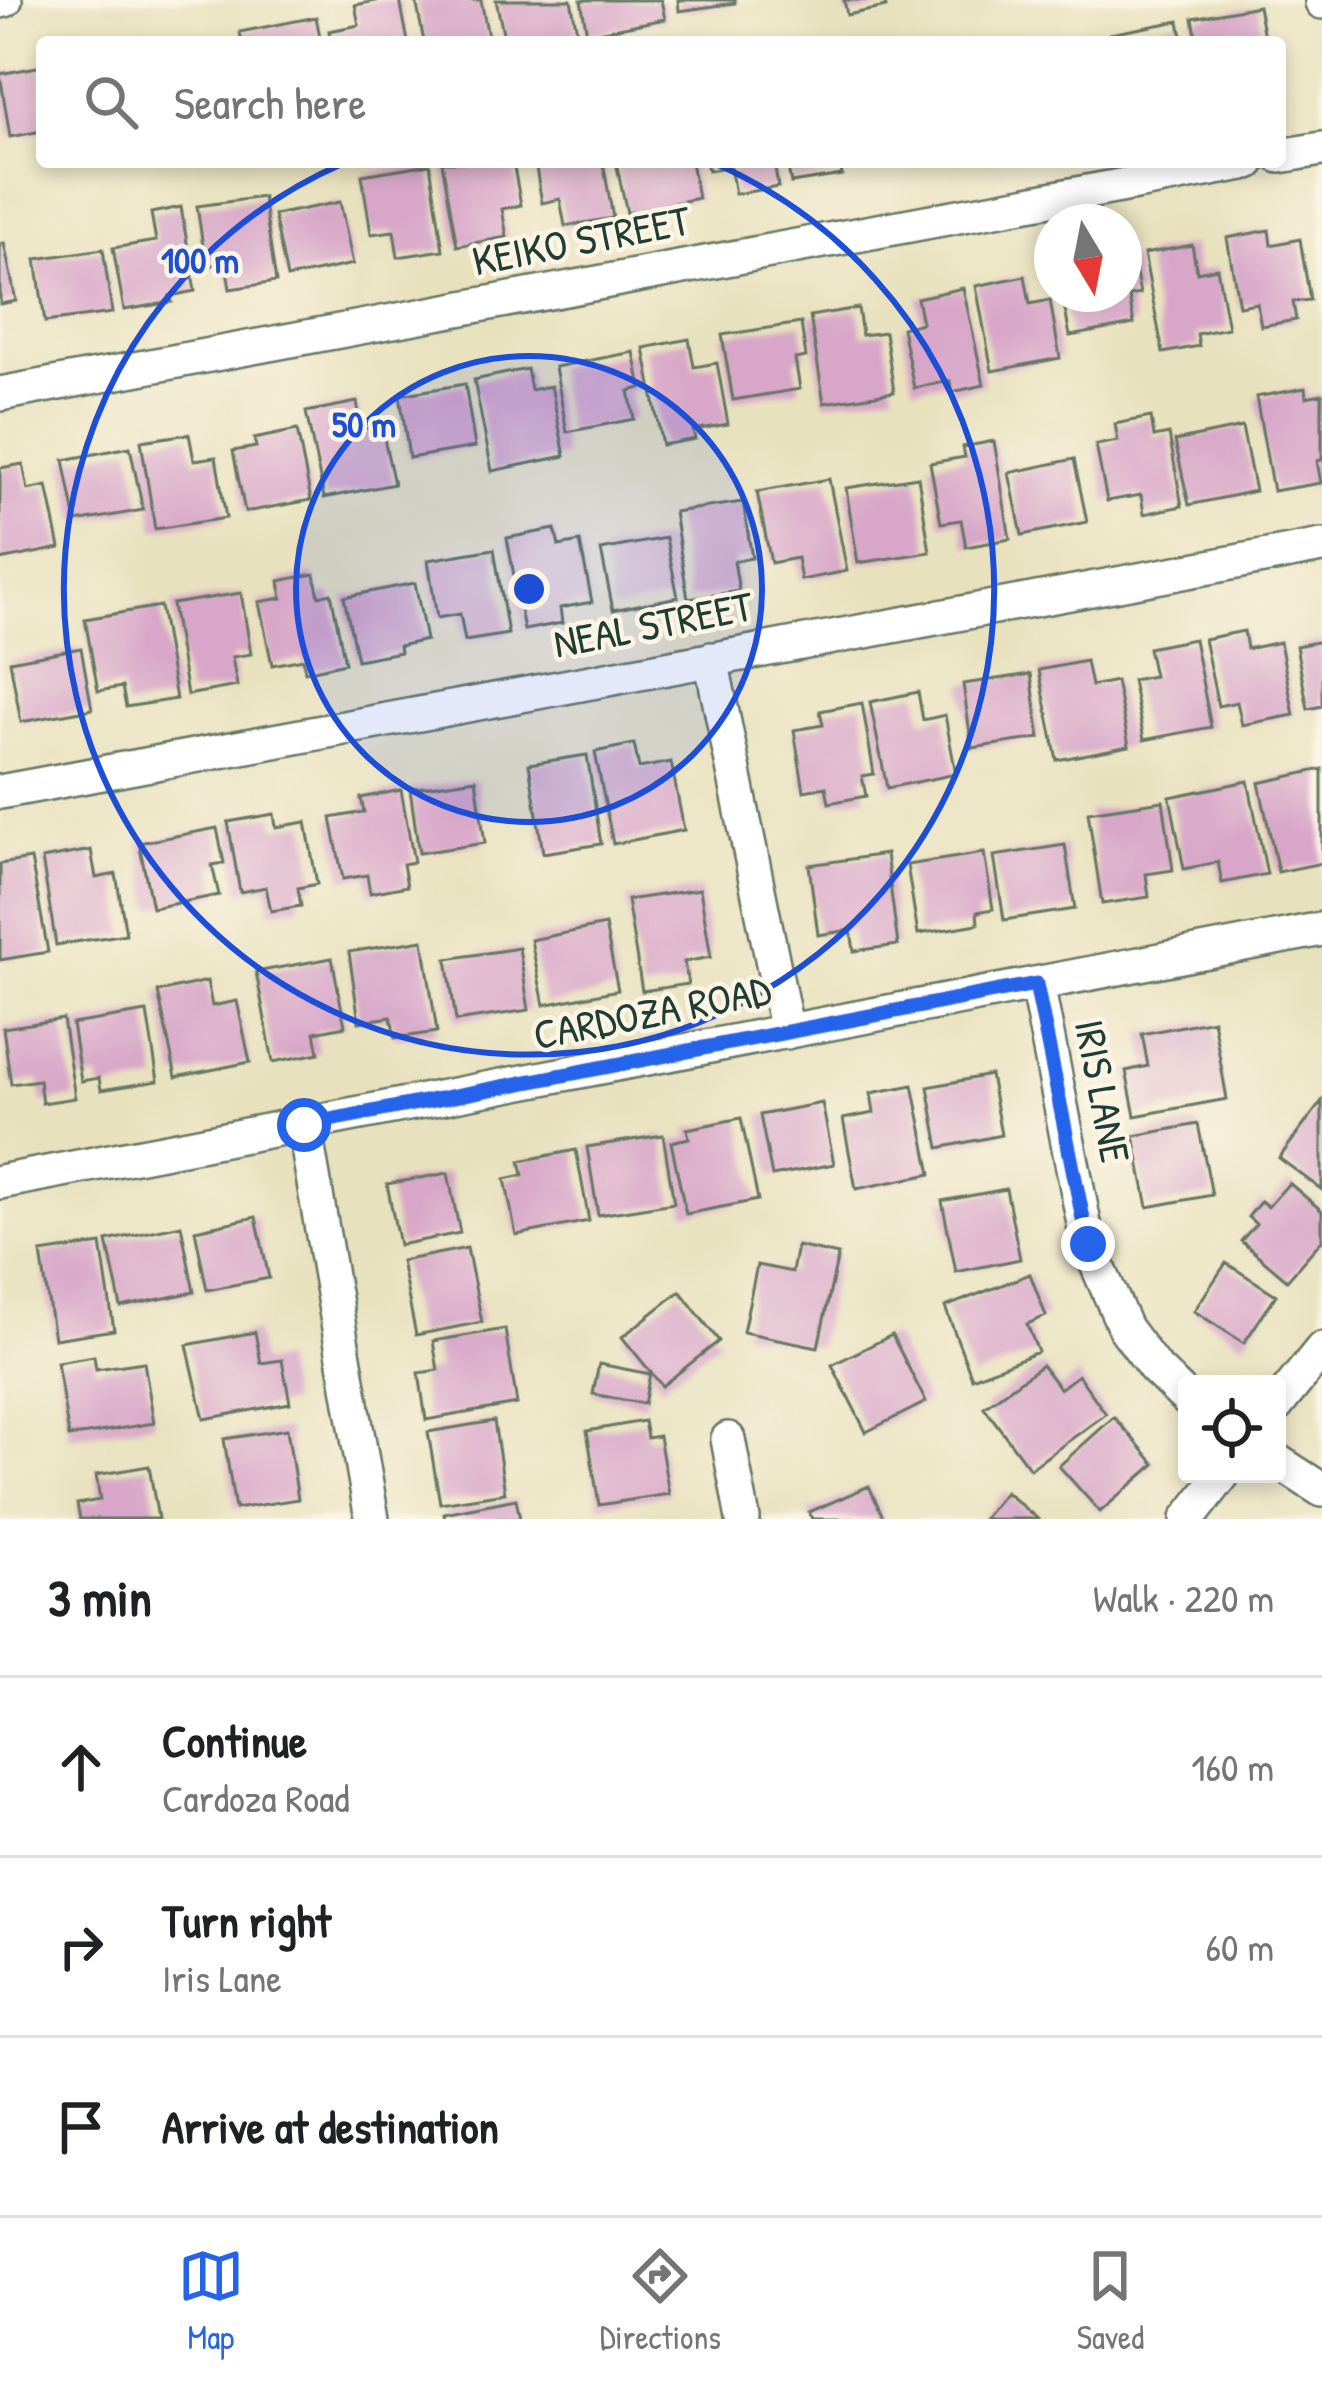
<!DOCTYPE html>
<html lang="en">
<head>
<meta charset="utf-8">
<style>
  :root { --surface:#fff; --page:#f6f6f6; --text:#202124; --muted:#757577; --line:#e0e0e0; --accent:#2563eb }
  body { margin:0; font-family:"Patrick Hand",sans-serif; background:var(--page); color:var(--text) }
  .controls { position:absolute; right:36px; bottom:36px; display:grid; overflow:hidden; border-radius:12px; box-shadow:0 6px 18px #0003 }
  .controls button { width:108px; height:108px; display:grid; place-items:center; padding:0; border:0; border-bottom:3px solid var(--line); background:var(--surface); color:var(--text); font:60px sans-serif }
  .compass { position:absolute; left:1034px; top:204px; width:108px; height:108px; border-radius:50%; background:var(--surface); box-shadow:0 6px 18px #0003; rotate:170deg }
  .stop { position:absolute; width:36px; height:36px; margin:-27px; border:9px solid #2563eb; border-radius:50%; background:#fff }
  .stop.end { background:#2563eb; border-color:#fff; box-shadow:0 3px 12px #0008 }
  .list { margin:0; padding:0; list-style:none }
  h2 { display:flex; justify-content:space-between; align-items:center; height:156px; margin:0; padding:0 48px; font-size:51px }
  h2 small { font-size:39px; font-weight:400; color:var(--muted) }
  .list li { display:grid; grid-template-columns:78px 1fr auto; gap:36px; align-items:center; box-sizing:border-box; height:180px; padding:0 48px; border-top:3px solid var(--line) }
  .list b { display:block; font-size:45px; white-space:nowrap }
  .list p { margin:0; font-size:39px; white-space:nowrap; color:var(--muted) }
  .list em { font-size:39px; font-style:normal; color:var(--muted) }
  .icon { flex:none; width:66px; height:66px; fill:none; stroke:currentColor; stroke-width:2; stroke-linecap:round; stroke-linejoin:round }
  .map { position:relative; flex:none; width:1322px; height:1519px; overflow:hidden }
  .search { position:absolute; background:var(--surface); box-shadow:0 6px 18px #0003; left:36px; right:36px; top:36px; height:132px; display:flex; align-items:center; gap:30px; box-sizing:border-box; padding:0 42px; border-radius:12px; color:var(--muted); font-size:45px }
  .sheet { height:696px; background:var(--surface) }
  nav { display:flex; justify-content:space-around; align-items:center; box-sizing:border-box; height:168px; border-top:3px solid var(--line); background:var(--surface); font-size:33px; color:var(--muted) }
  nav a { display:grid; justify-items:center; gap:6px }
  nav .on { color:var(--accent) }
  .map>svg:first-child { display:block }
  .building { fill:#d7a6c8 }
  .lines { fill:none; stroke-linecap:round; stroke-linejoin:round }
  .street-casing { stroke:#657664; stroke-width:38 }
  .street { stroke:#fff; stroke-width:33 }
  .route { stroke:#2563eb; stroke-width:15 }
  .ring { fill:none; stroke:#1d4ed8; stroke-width:6 }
  .labels { text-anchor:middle; stroke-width:9; stroke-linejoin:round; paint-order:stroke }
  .street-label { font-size:42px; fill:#1f3d34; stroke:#fcf5e5 }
  .centre { fill:#1d4ed8; stroke:#fcf5e5; stroke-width:6 }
  .ring-label { font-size:36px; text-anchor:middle; font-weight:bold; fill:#1d4ed8; stroke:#fcf5e5; stroke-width:9; stroke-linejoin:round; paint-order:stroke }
</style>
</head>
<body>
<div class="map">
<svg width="1322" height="1519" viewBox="0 0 1322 1519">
  <rect width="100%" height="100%" fill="#fcf5e5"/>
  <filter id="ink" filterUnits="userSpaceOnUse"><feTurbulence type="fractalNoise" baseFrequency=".00833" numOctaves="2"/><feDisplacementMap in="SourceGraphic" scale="24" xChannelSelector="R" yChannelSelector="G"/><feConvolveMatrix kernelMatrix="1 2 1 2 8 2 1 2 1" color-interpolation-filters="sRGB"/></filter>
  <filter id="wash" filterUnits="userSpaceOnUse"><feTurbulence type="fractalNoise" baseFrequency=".004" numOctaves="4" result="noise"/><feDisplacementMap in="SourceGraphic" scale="48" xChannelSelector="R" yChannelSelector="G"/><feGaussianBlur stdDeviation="2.7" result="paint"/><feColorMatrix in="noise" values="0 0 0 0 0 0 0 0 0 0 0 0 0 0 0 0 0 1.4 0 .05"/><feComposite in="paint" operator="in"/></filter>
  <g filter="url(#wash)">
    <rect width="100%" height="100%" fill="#e8e1be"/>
    <g id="blocks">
      <path class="building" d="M381 0H400L408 42H331L329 31 359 25 355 5Z
        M416 0H481L489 42H424Z
        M496 0H571L579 42H505Z
        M581 0H661L665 19 587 34Z
        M678 0H735V3L679 11Z
        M844 0H884L886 7 847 15Z
        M1258 6 1265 42H1197L1193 18Z
        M316 17 321 42H242L240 32Z
        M1179 21 1183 42H1112L1110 34Z
        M42 66V131L10 137 0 74Z
        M442 162H513L521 205 502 209 507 237 457 246Z
        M535 162H603L613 218 565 226 560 199 542 203Z
        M616 162H691L698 198 627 213Z
        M706 162H774L778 187 735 194 730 167 708 171Z
        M787 162H840L842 175 791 183Z
        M430 164 443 250 398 257 394 231 371 234 362 175Z
        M263 197 276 282 230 289 226 263 206 266 197 206Z
        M340 202 353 264 287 278 274 215Z
        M181 207 195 291 170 296 172 302 124 310 113 248 156 241 151 213Z
        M1269 230 1271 245 1300 239 1310 300 1293 302 1296 320 1261 326 1257 303 1239 306 1227 238Z
        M4 243 16 301 0 304V244Z
        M1192 245 1197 272 1217 268 1228 328 1197 334 1199 346 1163 353 1144 254Z
        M103 249 112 313 45 322 36 259Z
        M1133 258 1140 294 1129 296 1134 324 1070 336 1062 294H1124V260Z
        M1025 276 1030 304 1050 300 1060 358 992 371 976 286Z
        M963 288 984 385 952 392 950 381 914 388 902 328 922 323 917 298Z
        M858 308 862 335 885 332 894 392 824 403 810 316Z
        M801 323 806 357 795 359 800 389 733 400 722 335Z
        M689 339 694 367 717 363 728 424 693 430 695 439 662 445 644 348Z
        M634 352 641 388 629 391 634 419 567 432 555 367Z
        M527 369 531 390 551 386 565 456 492 471 474 380Z
        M465 384 475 447 409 458 400 395Z
        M1305 388 1306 397 1322 394V460L1317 461 1321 483 1273 491 1256 397Z
        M357 402 362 429 381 425 394 484 324 498 306 412Z
        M1151 417 1154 437 1169 434 1182 506 1144 514 1141 495 1107 501 1096 445 1118 441 1115 424Z
        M1242 427 1255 491 1189 505 1175 441Z
        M297 430 311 500 245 512 233 451 256 447 254 439Z
        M189 434 194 460 216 457 226 518 155 529 141 441Z
        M994 441 1010 539 966 547 961 520 941 523 930 463 965 457 963 447Z
        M130 447 143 510 76 522 64 460Z
        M1074 459 1087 522 1022 535 1009 473Z
        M23 464 28 490 47 486 60 548 0 560V468Z
        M918 477 930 552 858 563 846 488Z
        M829 479 847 571 801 580 797 558 771 563 757 492Z
        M743 502 752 558 734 561 739 591 688 599 674 512Z
        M555 529 559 546 580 542 592 602 560 608 562 623 524 630 507 538Z
        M666 538 678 597 613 610 601 550Z
        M494 549 508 634 465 641 460 614 437 618 428 560Z
        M314 574 319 596 331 593 345 663 305 672 303 659 272 665 259 602 282 598 279 581Z
        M415 583 426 640 399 646 400 652 357 660 344 597Z
        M241 593 251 654 232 657 237 686 187 695 172 604Z
        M160 606 176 699 126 707 122 687 98 691 85 619Z
        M1244 631 1247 649 1280 642 1294 715 1242 725 1237 702 1218 706 1204 639Z
        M1194 639 1211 727 1144 740 1132 680 1154 676 1148 648Z
        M1322 641V706L1308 709 1296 646Z
        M81 648 92 709 21 722 10 661Z
        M1086 661 1091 686 1116 681 1129 746 1057 760 1039 670Z
        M1031 674 1040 738 972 748 963 684Z
        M918 692 923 720 945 715 956 774 887 788 870 702Z
        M862 703 874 774 862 776 866 796 829 803 826 787 804 791 794 730 823 725 820 711Z
        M634 744 639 768 671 762 684 830 613 844 595 752Z
        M587 755 601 844 543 853 529 764Z
        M1322 769V863L1278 872 1259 783Z
        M476 779 485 843 419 853 410 789Z
        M1248 781 1267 874 1222 883 1218 862 1184 869 1170 797Z
        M401 790 414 862 403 864 407 886 370 893 367 875 343 879 331 818 364 812 361 798Z
        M1163 801 1173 870 1146 874 1149 897 1102 904 1088 812Z
        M274 814 276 827 306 822 317 884 298 888 301 906 271 911 266 887 240 892 228 822Z
        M217 828 224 863 212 865 219 895 152 908 139 843Z
        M1065 845 1075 909 1004 920 994 856Z
        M91 850 96 878 116 874 126 934 56 945 42 859Z
        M984 853 993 909 977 912 978 924 918 934 907 865Z
        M886 854 898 945 854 951 851 930 818 935 809 865Z
        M31 859 48 952 0 960V864Z
        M700 889 711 957 684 962 688 984 642 991 627 900Z
        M605 925 618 990 544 1005 531 940Z
        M423 940 437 1032 395 1038 391 1017 359 1022 349 952Z
        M519 948 529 1010 456 1021 447 959Z
        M332 958 345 1026 315 1032 319 1053 273 1062 256 972Z
        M207 981 212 1006 237 1001 250 1062 176 1077 158 992Z
        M147 1012 158 1081 101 1090 99 1078 81 1081 72 1024Z
        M63 1019 75 1098 42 1103 39 1080 11 1084 3 1028Z
        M1213 1020 1227 1099 1135 1116 1126 1071 1148 1066 1142 1034Z
        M990 1075 1001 1135 939 1148 928 1087Z
        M913 1085 931 1174 856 1189 843 1119 874 1113 871 1093Z
        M1322 1101V1190L1279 1158Z
        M822 1103 834 1164 772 1176 760 1115Z
        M741 1118 758 1200 686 1214 671 1142 689 1138 687 1129Z
        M1198 1124 1212 1195 1148 1207 1134 1136Z
        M663 1135 674 1203 598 1215 587 1147Z
        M576 1150 589 1221 516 1235 505 1179 523 1175 520 1161Z
        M448 1173 460 1233 399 1245 387 1184Z
        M1289 1183 1322 1211V1240L1287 1280 1241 1241 1256 1224 1248 1217 1261 1201 1268 1207Z
        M1006 1189 1020 1259 956 1272 942 1201Z
        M256 1217 269 1278 207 1290 195 1230Z
        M181 1225 194 1292 121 1307 107 1241Z
        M101 1244 114 1330 54 1339 41 1253Z
        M797 1246 838 1255 818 1347 743 1332 757 1265 792 1272Z
        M467 1248 482 1322 416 1335 401 1261Z
        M1226 1263 1276 1295 1244 1343 1194 1311Z
        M1030 1274 1046 1316 1027 1324 1038 1352 972 1378 945 1307Z
        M680 1291 719 1341 662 1386 622 1337Z
        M505 1329 517 1404 426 1420 419 1373 438 1370 433 1341Z
        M255 1332 261 1363 282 1360 290 1403 204 1419 187 1345Z
        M892 1335 926 1402 866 1432 832 1365Z
        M94 1356 96 1369 144 1362 154 1423 69 1437 57 1362Z
        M599 1364 650 1374 644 1404 593 1394Z
        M1042 1365 1060 1389 1078 1375 1106 1414 1030 1469 984 1407Z
        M1114 1417 1155 1464 1100 1512 1059 1466Z
        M494 1421 505 1493 440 1503 428 1432Z
        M644 1421 647 1438 659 1436 669 1494 599 1505 587 1431Z
        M287 1429 298 1499 235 1509 224 1439Z
        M149 1466 158 1519H80L77 1504 100 1500 96 1475Z
        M869 1486 884 1519H812L809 1512Z
        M1005 1492 1038 1519H983Z
        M516 1499 520 1519H445L444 1513Z"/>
    </g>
  </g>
  <g filter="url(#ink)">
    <use href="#blocks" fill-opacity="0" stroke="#657664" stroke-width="3"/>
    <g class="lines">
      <defs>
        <path id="street" d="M1322 0V2
          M0 1 5 0
          M1280 156 1322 149
          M0 394 1249 162
          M711 659 787 1032
          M0 792 1322 546
          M1037 984 1088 1244 1125 1328 1154 1367 1187 1399
          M304 1125 372 1519
          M0 1182 1322 929
          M1277 1405 1322 1349
          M728 1439 743 1519
          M1277 1461 1322 1490
          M1188 1519 1223 1474"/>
      </defs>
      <use href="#street" class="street-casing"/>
      <use href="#street" class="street"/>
    </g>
  </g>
  <g class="lines" filter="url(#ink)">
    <path class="route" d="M304 1125 1036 984 1088 1244"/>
  </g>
  <circle cx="529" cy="589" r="233" fill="#1d4ed8" fill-opacity=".12"/>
  <g class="ring">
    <circle cx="529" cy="589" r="233"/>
    <path d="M714 163A465 465 0 1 1 344 163"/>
  </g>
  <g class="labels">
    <g class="street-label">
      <text transform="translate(581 240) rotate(-11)" y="15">KEIKO STREET</text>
      <text transform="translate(653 624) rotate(-11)" y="15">NEAL STREET</text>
      <text transform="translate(652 1012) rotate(-11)" y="15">CARDOZA ROAD</text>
      <text transform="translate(1103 1091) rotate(79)" y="15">IRIS LANE</text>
    </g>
  </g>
  <circle cx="529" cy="589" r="18" class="centre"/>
  <g class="ring-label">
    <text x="200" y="273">100 m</text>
    <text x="364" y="437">50 m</text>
  </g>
</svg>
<div class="controls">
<button><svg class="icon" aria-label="locate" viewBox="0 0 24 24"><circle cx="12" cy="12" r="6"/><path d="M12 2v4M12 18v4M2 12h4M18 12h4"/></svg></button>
</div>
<svg class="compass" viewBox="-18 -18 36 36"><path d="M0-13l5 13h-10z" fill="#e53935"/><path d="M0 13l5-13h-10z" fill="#757577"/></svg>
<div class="stop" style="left:304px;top:1125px"></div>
<div class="stop end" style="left:1088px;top:1244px"></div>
<div class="search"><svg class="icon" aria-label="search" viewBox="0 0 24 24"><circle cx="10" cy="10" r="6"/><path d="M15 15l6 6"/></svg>Search here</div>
</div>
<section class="sheet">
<h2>3 min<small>Walk · 220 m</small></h2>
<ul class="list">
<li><svg class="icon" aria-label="ahead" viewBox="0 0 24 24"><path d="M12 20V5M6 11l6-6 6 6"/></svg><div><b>Continue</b><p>Cardoza Road</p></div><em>160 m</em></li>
<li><svg class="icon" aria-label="right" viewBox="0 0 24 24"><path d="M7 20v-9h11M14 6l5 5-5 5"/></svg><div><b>Turn right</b><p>Iris Lane</p></div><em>60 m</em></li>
<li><svg class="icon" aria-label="arrive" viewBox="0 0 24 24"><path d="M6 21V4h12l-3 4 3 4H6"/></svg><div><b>Arrive at destination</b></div></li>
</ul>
</section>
<nav>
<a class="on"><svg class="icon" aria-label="map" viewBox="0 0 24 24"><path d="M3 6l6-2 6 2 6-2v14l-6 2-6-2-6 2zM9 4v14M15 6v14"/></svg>Map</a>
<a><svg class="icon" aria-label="directions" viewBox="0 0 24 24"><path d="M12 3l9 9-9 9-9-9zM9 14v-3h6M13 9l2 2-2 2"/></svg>Directions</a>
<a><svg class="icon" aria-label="saved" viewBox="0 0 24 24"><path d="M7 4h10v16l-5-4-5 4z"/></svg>Saved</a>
</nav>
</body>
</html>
